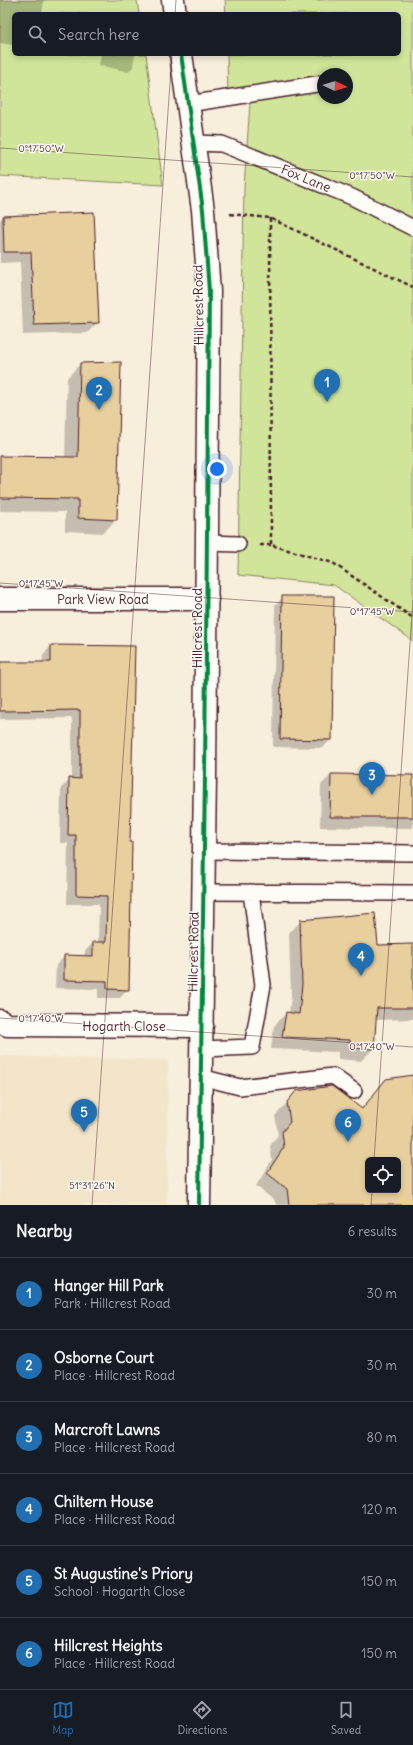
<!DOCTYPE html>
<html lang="en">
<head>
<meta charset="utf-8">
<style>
  :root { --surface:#171b24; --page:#20242c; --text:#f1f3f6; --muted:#9ea1a6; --line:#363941; --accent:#1f6fb2 }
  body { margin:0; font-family:Delius,sans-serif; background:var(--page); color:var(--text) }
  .controls { position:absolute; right:12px; bottom:12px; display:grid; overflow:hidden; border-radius:6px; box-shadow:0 2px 6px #0003 }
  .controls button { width:36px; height:36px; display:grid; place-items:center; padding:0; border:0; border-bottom:1px solid var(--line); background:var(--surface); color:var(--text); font:20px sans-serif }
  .compass { position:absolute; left:317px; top:68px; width:36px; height:36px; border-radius:50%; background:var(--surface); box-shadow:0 2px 6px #0003; rotate:94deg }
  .you { position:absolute; left:217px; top:469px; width:14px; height:14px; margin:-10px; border:3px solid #fff; border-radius:50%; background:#1a73e8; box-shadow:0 0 0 6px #1a73e833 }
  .badge { display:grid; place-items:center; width:26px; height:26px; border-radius:50%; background:var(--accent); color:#fff; font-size:13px; font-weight:700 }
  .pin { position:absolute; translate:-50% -33px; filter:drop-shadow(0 1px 2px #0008) }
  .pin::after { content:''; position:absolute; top:21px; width:14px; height:12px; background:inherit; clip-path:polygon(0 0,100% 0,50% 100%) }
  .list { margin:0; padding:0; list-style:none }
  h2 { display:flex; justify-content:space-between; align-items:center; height:52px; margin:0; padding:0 16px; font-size:17px }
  h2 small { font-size:13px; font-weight:400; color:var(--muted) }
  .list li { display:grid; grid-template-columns:26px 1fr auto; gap:12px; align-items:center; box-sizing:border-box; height:72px; padding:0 16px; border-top:1px solid var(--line) }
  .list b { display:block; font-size:15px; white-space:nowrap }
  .list p { margin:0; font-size:13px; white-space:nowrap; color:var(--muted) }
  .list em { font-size:13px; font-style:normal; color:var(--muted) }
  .icon { flex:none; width:22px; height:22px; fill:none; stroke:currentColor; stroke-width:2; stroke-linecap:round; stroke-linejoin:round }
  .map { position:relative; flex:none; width:413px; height:1205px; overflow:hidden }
  .search { position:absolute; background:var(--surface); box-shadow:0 2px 6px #0003; left:12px; right:12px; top:12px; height:44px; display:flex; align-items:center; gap:10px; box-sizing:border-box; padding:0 14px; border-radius:6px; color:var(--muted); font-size:15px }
  .sheet { height:484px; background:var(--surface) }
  nav { display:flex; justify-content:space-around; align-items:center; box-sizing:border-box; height:56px; border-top:1px solid var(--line); background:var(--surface); font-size:11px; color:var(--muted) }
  nav a { display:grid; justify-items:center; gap:2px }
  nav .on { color:var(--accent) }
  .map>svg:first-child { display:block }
  .built { fill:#f2e5c9 }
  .green { fill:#d0e59a; stroke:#8d8262; fill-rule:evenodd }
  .shadow { fill:#0003; fill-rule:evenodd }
  .building { fill:#e8cf9e; stroke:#4a1f2b; fill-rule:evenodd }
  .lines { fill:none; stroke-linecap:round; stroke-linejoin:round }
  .service-casing { stroke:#4a1f2b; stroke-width:18 }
  .minor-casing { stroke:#4a1f2b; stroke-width:25 }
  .path { stroke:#4a1f2b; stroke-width:2.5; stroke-dasharray:4 3; stroke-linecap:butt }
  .service { stroke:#fdfcf7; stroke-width:15 }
  .minor { stroke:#fdfcf7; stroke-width:22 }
  .cycleway-casing { stroke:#fdfcf7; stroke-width:6 }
  .cycleway { stroke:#00873e; stroke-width:4 }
  .ticks { fill:none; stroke:#4a1f2b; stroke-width:1; stroke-opacity:0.45 }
  .labels { text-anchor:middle; stroke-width:3; stroke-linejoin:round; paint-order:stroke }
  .street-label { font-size:13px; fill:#4a1f2b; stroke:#fdfcf7 }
  .ticks-label { font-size:10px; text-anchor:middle; fill:#4a1f2b; stroke:#fdfcf7; stroke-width:3; stroke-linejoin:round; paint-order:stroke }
</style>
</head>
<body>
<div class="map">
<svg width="413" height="1205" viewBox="0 0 413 1205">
  <rect width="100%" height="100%" fill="#f7eedc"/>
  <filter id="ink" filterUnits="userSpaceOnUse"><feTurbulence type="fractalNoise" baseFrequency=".025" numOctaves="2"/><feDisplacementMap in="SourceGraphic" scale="8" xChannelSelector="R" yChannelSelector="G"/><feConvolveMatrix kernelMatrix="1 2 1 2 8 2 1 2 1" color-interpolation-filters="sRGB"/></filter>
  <g filter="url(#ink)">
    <path class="built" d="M0 1056 168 1060 167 1205H0Z"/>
    <path class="green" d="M0 0H137L139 14H14V54H146L163 185 0 176Z
      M225 0H413V641L334 585 238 575 244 188 250 103 228 99 227 54H399V14H226ZM323 74H347V98H323Z"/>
    <path class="shadow" d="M0 0H44L42 14H14V45L0 43Z
      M101 54H135L133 67 128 72 99 65Z
      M3 217 98 322 87 333 23 335 20 262 0 263V220Z
      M80 364 116 520 103 533 65 531V512L0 511V457L65 458 67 378Z
      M283 597 331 739 323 748 273 747 275 605Z
      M51 646 134 647 129 843 128 989 120 998H98V989L55 988 56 965 65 956 84 957 85 951 93 943H98L99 904H67L68 843H60L61 788 70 780H72V718L0 719V663H42L43 655Z
      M331 775 413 776V828L320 827 321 785Z
      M301 921 377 946 413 945V1019L375 1020 373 1049 361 1061 338 1059V1052L271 1049 274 1026 286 1013 289 1014 291 997 289 933Z
      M413 1077V1205H276L275 1201 256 1186 272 1160 270 1146 278 1135 275 1116 297 1092 361 1109 387 1080ZM368 1160H398V1190H368Z"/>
    <path class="building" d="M94 212 99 323 34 325 31 252H4L3 216Z
      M121 362 117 520 78 518V499L0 498V456L78 457 80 363Z
      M282 596H334L332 740 280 739Z
      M51 645 135 646 130 842H132L129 990 107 989V981L64 980V955L93 956V942H106L107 896 76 895V835H68L69 778 80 779V710L0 711V662H51Z
      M331 774 413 775V817H330Z
      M375 913 378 945 413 944V1008H377L374 1049 350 1048V1040L282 1037 286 1012 299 1014 302 984 300 920Z
      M413 1075V1205H289L287 1189 267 1173 284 1147 282 1132 290 1122 287 1102 296 1091 332 1086 362 1109 386 1079ZM368 1160H398V1190H368Z"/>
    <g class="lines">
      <defs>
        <path id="service" d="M188 104 323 83
          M195 143 222 144 352 197 413 228
          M207 543 238 544
          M204 851 413 853
          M203 892 413 893
          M202 1049 252 1047 263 985 251 892
          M201 1077 240 1087 333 1076 354 1091"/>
        <path id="minor" d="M173 0 175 14
          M181 54 203 210 209 291 205 776 199 1205
          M0 599H207
          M0 1021 7 1025 202 1026"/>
      </defs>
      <use href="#service" class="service-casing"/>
      <use href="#minor" class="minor-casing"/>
      <path class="path" d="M230 214 270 218 413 287
        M270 218 271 545 333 563 413 618
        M260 545H271"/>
      <use href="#service" class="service"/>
      <use href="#minor" class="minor"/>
      <defs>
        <path id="cycleway" d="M181 54 203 210 209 291 205 776 199 1205"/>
      </defs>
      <use href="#cycleway" class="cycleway-casing"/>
      <use href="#cycleway" class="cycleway"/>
    </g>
  </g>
  <path class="ticks" d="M175 14 176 0M0 148 413 177M0 583 413 612M0 1018 413 1047M374 1160 413 600M92 1205 172 54M371 1205 372 1190"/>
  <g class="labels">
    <g class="street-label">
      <text transform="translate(306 178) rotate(22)" y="5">Fox Lane</text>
      <text transform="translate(198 305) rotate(-91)" y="5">Hillcrest Road</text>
      <text x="103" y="604">Park View Road</text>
      <text transform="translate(197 628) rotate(-90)" y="5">Hillcrest Road</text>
      <text transform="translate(193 952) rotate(-89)" y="5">Hillcrest Road</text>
      <text x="124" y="1031">Hogarth Close</text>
    </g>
  </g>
  <g class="ticks-label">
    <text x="41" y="152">0°17'50"W</text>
    <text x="372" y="179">0°17'50"W</text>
    <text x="41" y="587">0°17'45"W</text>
    <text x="372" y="615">0°17'45"W</text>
    <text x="41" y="1022">0°17'40"W</text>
    <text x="372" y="1050">0°17'40"W</text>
    <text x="92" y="1189">51°31'26"N</text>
  </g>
</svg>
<div class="controls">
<button><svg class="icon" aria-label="locate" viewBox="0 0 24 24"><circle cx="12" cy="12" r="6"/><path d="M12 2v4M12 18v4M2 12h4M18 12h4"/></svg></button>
</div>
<svg class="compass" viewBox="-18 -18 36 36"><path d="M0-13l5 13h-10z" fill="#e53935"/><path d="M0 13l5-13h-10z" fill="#9ea1a6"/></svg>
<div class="you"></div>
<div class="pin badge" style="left:327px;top:402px">1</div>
<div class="pin badge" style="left:99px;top:410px">2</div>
<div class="pin badge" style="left:372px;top:795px">3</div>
<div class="pin badge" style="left:361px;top:976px">4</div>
<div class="pin badge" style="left:84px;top:1132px">5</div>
<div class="pin badge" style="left:348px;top:1142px">6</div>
<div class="search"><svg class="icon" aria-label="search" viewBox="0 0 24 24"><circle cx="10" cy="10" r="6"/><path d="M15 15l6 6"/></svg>Search here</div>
</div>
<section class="sheet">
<h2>Nearby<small>6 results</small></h2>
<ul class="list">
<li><span class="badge">1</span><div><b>Hanger Hill Park</b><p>Park · Hillcrest Road</p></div><em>30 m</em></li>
<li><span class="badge">2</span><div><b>Osborne Court</b><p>Place · Hillcrest Road</p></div><em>30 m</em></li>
<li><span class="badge">3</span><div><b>Marcroft Lawns</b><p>Place · Hillcrest Road</p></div><em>80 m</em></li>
<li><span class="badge">4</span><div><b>Chiltern House</b><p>Place · Hillcrest Road</p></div><em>120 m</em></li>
<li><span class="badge">5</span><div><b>St Augustine's Priory</b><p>School · Hogarth Close</p></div><em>150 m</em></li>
<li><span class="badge">6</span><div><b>Hillcrest Heights</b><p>Place · Hillcrest Road</p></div><em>150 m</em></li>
</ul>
</section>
<nav>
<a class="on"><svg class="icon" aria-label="map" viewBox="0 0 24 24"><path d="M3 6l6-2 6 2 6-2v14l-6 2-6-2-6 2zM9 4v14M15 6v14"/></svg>Map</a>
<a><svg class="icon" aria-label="directions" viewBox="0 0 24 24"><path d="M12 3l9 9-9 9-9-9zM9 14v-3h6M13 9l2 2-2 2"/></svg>Directions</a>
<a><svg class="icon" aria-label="saved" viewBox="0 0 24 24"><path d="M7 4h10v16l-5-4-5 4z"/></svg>Saved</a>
</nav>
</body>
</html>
